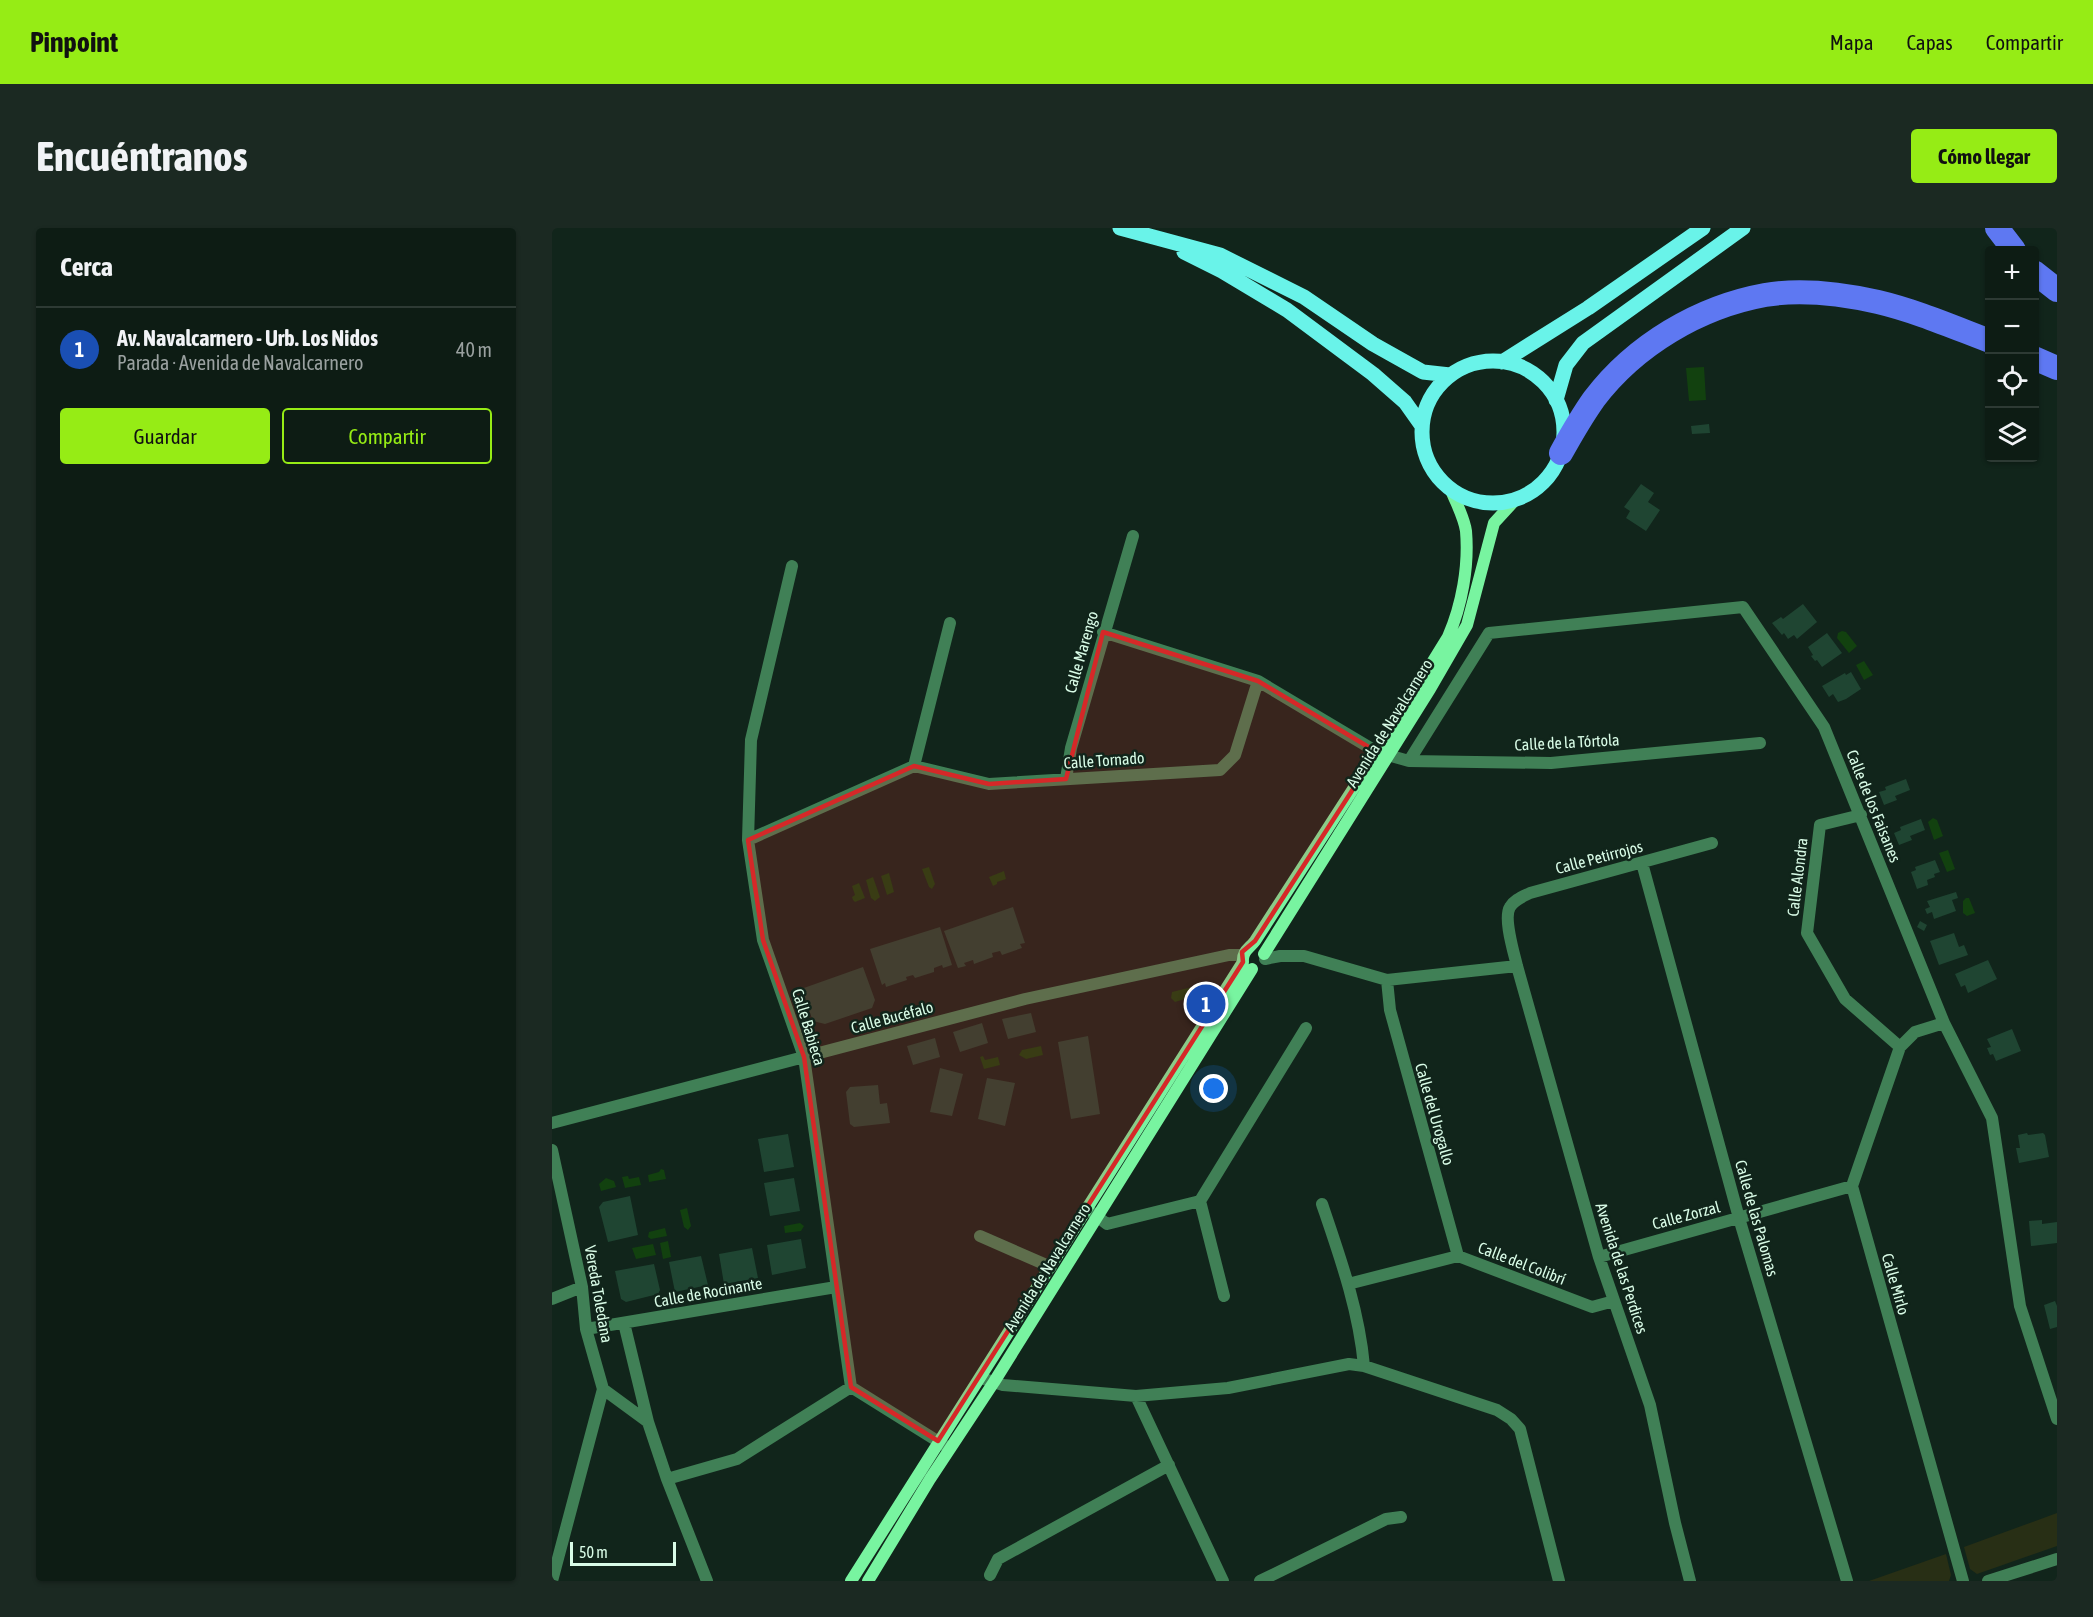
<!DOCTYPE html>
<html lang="es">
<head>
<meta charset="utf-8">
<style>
  :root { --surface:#0d1c14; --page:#1b2922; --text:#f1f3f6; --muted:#9aa1a0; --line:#2d3a34; --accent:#96ec15 }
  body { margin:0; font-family:"Asap Condensed",sans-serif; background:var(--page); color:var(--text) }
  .controls { position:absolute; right:18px; top:18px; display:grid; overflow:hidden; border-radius:6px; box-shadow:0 2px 4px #0004 }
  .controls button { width:54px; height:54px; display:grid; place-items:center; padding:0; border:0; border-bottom:2px solid var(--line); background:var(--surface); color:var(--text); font:30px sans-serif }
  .scale { position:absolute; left:18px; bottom:15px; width:106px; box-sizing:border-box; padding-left:6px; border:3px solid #d9fce7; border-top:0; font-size:16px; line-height:21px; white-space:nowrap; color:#d9fce7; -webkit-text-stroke:4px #11251b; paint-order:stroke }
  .you { position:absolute; left:662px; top:861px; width:21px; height:21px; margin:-15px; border:4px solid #fff; border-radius:50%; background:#1a73e8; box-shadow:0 0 0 9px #1a73e833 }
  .badge { display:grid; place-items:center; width:39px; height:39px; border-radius:50%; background:var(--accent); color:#fff; font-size:20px; font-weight:700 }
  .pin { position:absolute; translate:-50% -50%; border:3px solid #fff; box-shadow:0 2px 6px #0006 }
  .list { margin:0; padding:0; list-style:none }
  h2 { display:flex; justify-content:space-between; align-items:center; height:78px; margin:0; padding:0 24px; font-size:26px }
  h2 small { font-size:20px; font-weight:400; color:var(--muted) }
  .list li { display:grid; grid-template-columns:39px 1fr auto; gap:18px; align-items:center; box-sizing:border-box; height:84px; padding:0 24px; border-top:2px solid var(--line) }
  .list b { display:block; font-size:22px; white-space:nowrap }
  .list p { margin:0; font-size:20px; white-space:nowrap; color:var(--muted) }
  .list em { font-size:20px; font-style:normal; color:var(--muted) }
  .actions { display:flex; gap:12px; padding:18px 24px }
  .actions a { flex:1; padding:14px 0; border:2px solid var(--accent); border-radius:6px; text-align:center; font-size:21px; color:var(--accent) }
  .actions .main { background:var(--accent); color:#111 }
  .icon { flex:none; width:33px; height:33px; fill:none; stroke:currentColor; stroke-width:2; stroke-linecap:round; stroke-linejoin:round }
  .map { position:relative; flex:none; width:1505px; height:1353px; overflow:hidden; border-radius:6px }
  header { display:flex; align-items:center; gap:36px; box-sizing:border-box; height:84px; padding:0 30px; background:var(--accent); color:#111 }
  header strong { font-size:28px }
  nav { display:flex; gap:33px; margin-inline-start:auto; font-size:21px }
  .intro { display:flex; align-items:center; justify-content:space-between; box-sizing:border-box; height:144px; padding:0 36px }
  h1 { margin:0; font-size:42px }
  .button { padding:15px 27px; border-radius:6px; background:var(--accent); color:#111; font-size:21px; font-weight:700 }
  main { display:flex; gap:36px; padding:0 36px }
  aside { flex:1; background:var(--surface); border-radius:6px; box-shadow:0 2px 4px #0004 }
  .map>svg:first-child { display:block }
  .green { fill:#282f15 }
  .water { fill:#12410f }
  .building { fill:#1f4532 }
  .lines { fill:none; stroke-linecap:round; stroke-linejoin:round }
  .street { stroke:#408056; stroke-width:12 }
  .secondary { stroke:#78f4a0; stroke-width:12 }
  .primary { stroke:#69f3e9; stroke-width:15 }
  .highway { stroke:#5e78f2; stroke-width:24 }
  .marked { fill:#d62828; fill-opacity:0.2; stroke:#d62828; stroke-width:4.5; stroke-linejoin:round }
  .labels { text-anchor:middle; stroke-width:5; stroke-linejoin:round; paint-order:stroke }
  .street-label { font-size:16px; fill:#d9fce7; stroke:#11251b }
</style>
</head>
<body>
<header>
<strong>Pinpoint</strong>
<nav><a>Mapa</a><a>Capas</a><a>Compartir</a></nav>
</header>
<div class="intro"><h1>Encuéntranos</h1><a class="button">Cómo llegar</a></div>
<main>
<aside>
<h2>Cerca<small></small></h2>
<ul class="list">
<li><span class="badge" style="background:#1a4fb4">1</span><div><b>Av. Navalcarnero - Urb. Los Nidos</b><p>Parada · Avenida de Navalcarnero</p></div><em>40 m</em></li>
</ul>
<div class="actions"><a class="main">Guardar</a><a>Compartir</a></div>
</aside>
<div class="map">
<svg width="1505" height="1353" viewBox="0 0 1505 1353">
  <rect width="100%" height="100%" fill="#11251b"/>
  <path class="green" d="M1505 1285V1318L1425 1346 1418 1341 1412 1319Z
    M1394 1326 1399 1347 1397 1353H1317Z"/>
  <path class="water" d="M1152 139 1154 172 1137 173 1134 140Z
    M1290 403 1294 404 1305 418 1297 425 1285 410 1286 405Z
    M1312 433 1321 447 1312 452 1304 437Z
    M1381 590 1385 592 1391 608 1382 612 1376 594Z
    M1396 622 1403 641 1395 644 1387 625Z
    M377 639 383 656 380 661 377 659 370 641Z
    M452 643 454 651 445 654V656L441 658 437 649Z
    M337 645 342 664 335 667 329 648Z
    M321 649 328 669 323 673 319 670 314 652Z
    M307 655 313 670 303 674 301 672 300 669 303 667 300 658Z
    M1414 670H1417L1423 685 1415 688 1411 685V673Z
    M640 759 643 768 623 774 619 770 620 764Z
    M489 818 491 827 474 831 467 827 470 822Z
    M431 828 433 832 446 829 448 837 432 841 428 829Z
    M109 941 112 942 114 951 97 954 96 947 107 944Z
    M76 948 77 951 87 949 89 957 73 960 70 949Z
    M54 950 62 953 64 959 49 963 47 956Z
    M135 980 139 998 136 1002 132 999 128 982Z
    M248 995 252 998 249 1003 233 1005 232 998Z
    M113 1000 115 1008 99 1011 96 1009 97 1004Z
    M116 1013 119 1029 111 1031 108 1015Z
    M101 1016 104 1027 84 1031 80 1020Z"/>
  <path class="building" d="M1157 196 1158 205 1140 206 1139 198Z
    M1089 256 1102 265 1096 274 1108 282 1094 303 1074 290 1078 283 1072 279Z
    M1251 376 1265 394 1245 411 1242 407 1236 411 1232 405 1230 407 1220 395 1229 389 1231 391Z
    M1275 405 1290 425 1270 439 1265 432 1263 433 1259 428 1261 427 1256 419Z
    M1299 444 1309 461 1294 471 1286 474 1281 466 1277 469 1270 458 1293 445 1294 447Z
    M1354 551 1358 562 1343 568 1345 572 1332 577 1327 564 1334 562 1333 559Z
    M1369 591 1373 602 1358 608 1360 612 1347 617 1342 605 1349 602 1348 599Z
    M1383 632 1388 644 1382 646 1383 649 1375 652 1376 657 1365 661 1359 644 1364 642 1363 639Z
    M1404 664 1406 670 1400 672 1404 683 1382 691 1380 684 1375 686 1373 681 1378 679 1375 673Z
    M461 679 473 715 468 716 470 720 450 727 448 723 440 725 441 729 422 736 421 732 412 735 414 738 406 740 392 703Z
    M1368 693 1375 697 1372 703 1365 699Z
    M388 699 400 737 391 740 390 737 382 740V744L363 750 361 747 354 749 355 752 334 759 333 755 330 757 318 721Z
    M1402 705 1407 719 1412 717 1416 727 1387 737 1378 713Z
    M1436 732 1445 751 1416 765 1413 757 1409 759 1403 746Z
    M311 739 323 772 320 780 273 796 261 793 249 761Z
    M479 785 484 804 456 811 450 791Z
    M430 795 436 815 408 824 401 804Z
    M1460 801 1469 823 1444 833 1441 826 1438 827 1435 820 1439 819 1435 811Z
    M536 808 548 886 519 891 506 814Z
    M383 810 388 829 361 837 355 818Z
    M388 840 411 846 400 888 378 884Z
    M435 850 463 855 453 898 426 891Z
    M326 857 328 876 335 875 338 895 302 899 298 896 294 864 298 859Z
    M1475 905 1476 907 1491 905 1493 907 1497 929 1467 935 1464 920H1468L1466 907Z
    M236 906 242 939 212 944 206 911Z
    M242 950 248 983 218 988 212 955Z
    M78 968 86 1007 56 1014 47 979 51 974Z
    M1490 992V996L1505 994V1015L1479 1018 1477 993Z
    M249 1011 254 1040 220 1047 215 1017Z
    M200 1020 206 1050 172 1056 167 1026Z
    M149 1028 156 1057 123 1064 117 1034Z
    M102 1036 108 1062 106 1066 74 1074 69 1071 63 1043Z
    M1503 1073 1505 1078V1099L1498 1101 1492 1077Z"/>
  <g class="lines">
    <path class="street" d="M240 338 199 512 196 612 211 712 252 829 299 1159 395 1219
      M706 453 825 524 857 533 999 535 1208 515
      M857 533 937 405 1191 379 1272 499 1392 795 1440 890 1468 1078 1505 1191
      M362 538 398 395
      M514 551 519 520 581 308
      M1309 587 1268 597 1255 705 1293 771 1348 819
      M196 612 362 538 437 556 668 542 683 527 706 453 551 404
      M1090 635 1187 990 1295 1353
      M713 731 728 728H752L835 752 965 738
      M835 752 838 782 906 1028
      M1392 795 1363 804 1348 819 1300 958 1411 1353
      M0 895 473 771 677 727H690
      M0 922 30 1059 34 1101 51 1161 96 1194
      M648 973 672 1068
      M770 976C788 1029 807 1082 812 1138
      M538 983 555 996 648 973 754 800
      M428 1008 499 1039
      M1047 1029 1300 958
      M796 1056 906 1028 1040 1079 1062 1073
      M0 1071 30 1059
      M72 1095 96 1194 115 1251 155 1353
      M34 1101 284 1059
      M429 1150 451 1157 584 1168 676 1160 797 1136 812 1138 945 1182 959 1191 968 1201 1007 1353
      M584 1168 671 1353
      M115 1251 185 1231 299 1159
      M438 1347 446 1331 617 1237
      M0 1353 51 1161
      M708 1353 834 1291 849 1289
      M1138 1353 1123 1295 1098 1177 1047 1029 965 738C962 725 951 690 958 679 962 672 970 669 978 665L1160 615
      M1436 1353 1505 1331"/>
    <path class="secondary" d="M712 726 878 461 915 397 942 295 964 271
      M299 1353 691 734C690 723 697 721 703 713L825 524 896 409C910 377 917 338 914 303 912 289 904 275 899 262
      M316 1353 378 1251 442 1154 700 741"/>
    <path class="primary" d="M568 0 668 27 752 69 821 116 871 144 898 147
      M632 24 670 43 735 82 821 146 853 174 870 198
      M870 204a71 71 0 1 1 142 0a71 71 0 1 1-142 0Z
      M950 134 1036 80 1151 0
      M1004 172 1014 137 1031 115 1191 0"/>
    <path class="highway" d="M1445 0 1462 22
      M1482 44 1505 62
      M1482 130 1505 140
      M1009 225C1019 207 1030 188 1042 171 1083 117 1147 79 1213 67 1249 61 1290 66 1326 74 1364 83 1401 99 1438 113"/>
  </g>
  <path class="marked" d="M551 404 706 453 825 524 703 713 690 724 691 734 386 1213 299 1159 252 829 211 712 196 612 362 538 437 556 514 551Z"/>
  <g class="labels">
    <g class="street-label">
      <text transform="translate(529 424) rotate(-74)" y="6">Calle Marengo</text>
      <text transform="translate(837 495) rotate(-58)" y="6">Avenida de Navalcarnero</text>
      <text transform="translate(1015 514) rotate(-3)" y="6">Calle de la Tórtola</text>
      <text transform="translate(552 532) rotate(-4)" y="6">Calle Tornado</text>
      <text transform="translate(1322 578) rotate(68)" y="6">Calle de los Faisanes</text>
      <text transform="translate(1047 629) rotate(-15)" y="6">Calle Petirrojos</text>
      <text transform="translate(1245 649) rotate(-83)" y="6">Calle Alondra</text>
      <text transform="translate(340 789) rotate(-15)" y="6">Calle Bucéfalo</text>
      <text transform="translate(257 799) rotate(73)" y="6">Calle Babieca</text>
      <text transform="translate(883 886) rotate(74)" y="6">Calle del Urogallo</text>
      <text transform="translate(1134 987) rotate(-15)" y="6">Calle Zorzal</text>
      <text transform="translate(1205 990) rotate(74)" y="6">Calle de las Palomas</text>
      <text transform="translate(970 1035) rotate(21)" y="6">Calle del Colibrí</text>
      <text transform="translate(495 1039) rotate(-58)" y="6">Avenida de Navalcarnero</text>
      <text transform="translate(1070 1040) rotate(72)" y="6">Avenida de las Perdices</text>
      <text transform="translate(1344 1056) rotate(74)" y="6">Calle Mirlo</text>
      <text transform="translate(156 1064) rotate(-10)" y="6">Calle de Rocinante</text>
      <text transform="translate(47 1066) rotate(80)" y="6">Vereda Toledana</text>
    </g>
  </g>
</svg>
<div class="controls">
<button>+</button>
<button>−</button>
<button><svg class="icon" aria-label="locate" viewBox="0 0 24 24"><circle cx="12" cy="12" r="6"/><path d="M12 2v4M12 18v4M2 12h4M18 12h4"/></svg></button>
<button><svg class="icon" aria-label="layers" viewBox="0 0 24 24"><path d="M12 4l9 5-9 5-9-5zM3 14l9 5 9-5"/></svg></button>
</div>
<div class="scale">50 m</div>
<div class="you"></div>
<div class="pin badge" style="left:654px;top:776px;background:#1a4fb4">1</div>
</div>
</main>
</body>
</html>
